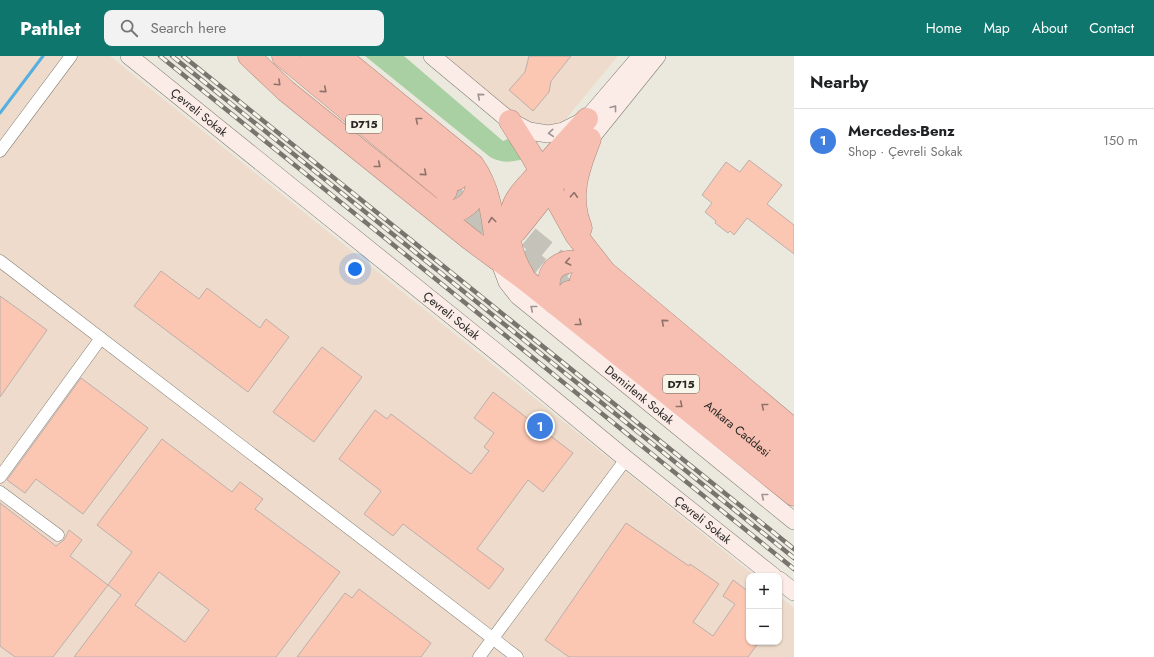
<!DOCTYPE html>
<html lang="en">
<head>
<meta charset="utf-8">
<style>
  :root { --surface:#fff; --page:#f2f2f2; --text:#202124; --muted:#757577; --line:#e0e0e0; --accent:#0f766e }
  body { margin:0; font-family:Jost,sans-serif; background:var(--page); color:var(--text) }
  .controls { position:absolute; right:12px; bottom:12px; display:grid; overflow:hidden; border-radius:8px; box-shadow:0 1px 3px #0004 }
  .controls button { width:36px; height:36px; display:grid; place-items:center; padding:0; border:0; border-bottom:1px solid var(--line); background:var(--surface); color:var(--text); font:20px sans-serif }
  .you { position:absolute; left:355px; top:213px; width:14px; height:14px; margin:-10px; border:3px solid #fff; border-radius:50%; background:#1a73e8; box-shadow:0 0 0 6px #1a73e833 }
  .badge { display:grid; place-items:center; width:26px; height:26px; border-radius:50%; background:var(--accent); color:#fff; font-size:13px; font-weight:700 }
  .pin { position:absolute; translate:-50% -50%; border:2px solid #fff; box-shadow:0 1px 4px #0006 }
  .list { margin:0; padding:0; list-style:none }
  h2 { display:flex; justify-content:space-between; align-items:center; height:52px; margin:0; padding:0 16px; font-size:17px }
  h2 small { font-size:13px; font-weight:400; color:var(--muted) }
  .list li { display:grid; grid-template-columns:26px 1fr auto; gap:12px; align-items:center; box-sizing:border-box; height:64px; padding:0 16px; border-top:1px solid var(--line) }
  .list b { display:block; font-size:15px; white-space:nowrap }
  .list p { margin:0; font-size:13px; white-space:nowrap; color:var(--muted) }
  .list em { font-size:13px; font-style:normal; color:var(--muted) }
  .icon { flex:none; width:22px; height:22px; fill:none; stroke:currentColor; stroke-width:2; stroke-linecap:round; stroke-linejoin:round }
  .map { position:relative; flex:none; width:794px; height:601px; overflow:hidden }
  header { display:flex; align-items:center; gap:24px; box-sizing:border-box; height:56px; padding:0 20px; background:var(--accent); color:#fff }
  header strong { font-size:19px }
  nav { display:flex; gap:22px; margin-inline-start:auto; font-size:14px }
  .search { width:280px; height:36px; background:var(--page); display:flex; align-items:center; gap:10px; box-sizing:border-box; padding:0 14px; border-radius:8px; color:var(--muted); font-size:15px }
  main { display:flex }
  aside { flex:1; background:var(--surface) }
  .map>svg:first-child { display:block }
  .industrial { fill:#eedbcb }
  .green { fill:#a9d0a3 }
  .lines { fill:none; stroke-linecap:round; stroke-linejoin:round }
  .stream { stroke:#53b0e0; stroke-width:3 }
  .building { fill:#fcc7b2; stroke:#bbafab; fill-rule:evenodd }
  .highway-tunnel { stroke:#c4c2b9; stroke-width:22; stroke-dasharray:22 11; stroke-linecap:butt }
  .street-casing { stroke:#807e74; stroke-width:13 }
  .secondary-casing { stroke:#807e74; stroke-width:18 }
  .highway-casing { stroke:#ae8a7f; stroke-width:23 }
  .street { stroke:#fff; stroke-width:12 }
  .secondary { stroke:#fcece8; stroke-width:17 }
  .highway { stroke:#f6bfb1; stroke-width:22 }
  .rail-casing { stroke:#77756e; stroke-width:4.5 }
  .rail { stroke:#f8f6eb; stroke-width:3; stroke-dasharray:9; stroke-linecap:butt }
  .oneway { stroke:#8f736a }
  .oneway2 { stroke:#9d938f }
  .labels { text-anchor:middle; stroke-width:3.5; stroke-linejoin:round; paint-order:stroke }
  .shield { fill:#f8f6eb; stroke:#66655f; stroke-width:1 }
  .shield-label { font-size:11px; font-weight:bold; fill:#282723 }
  .street-label { font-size:12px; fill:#282723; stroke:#f8f6eb }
</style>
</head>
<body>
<header>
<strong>Pathlet</strong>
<div class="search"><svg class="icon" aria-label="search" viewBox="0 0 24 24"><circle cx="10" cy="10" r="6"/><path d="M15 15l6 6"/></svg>Search here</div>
<nav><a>Home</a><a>Map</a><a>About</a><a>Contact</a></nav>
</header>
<main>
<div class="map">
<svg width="794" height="601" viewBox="0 0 794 601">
  <rect width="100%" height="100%" fill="#ebe9de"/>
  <path class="industrial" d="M0 0H110L755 520H749V586H779V540L794 552V601H0Z
    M440 0H618L546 87Z"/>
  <path class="green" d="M365 0H404L503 85 515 80 527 102C514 106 503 108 490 101Z"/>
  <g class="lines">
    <path class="stream" d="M0 57 43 0"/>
  </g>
  <path class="building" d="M529 0H571L551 25 549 36 533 55 509 34 525 16Z
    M749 104 782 129 767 148 794 169V198L747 162 734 179 730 175 728 177 715 167 716 165 705 156 712 147 702 139 726 106 740 116Z
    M161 215 199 243 207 232 260 272 266 263 289 281 248 336 134 250Z
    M0 240 47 274 0 341Z
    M322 291 362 321 314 386 273 356Z
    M81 322 148 372 83 458 36 423 25 437 7 424Z
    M493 336 573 397 543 436 528 424 477 493 504 513 489 533 403 468 393 480 364 458 381 435 339 403 375 354 387 363 391 358 471 418 489 395 484 391 494 377 474 362Z
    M162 383 232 436 240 426 263 443 255 453 340 516 276 601H74L121 539 108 529 132 496 97 469ZM159 516 209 554 185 586 135 549Z
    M0 447 56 490 64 484 69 474 82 484 70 500 108 529 53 601H15L0 590Z
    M626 467 689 510 690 508 719 528 693 566 713 580 735 548 723 540 733 524 749 536V586H759L748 601H569L545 584Z
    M359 533 431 587 421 601H297L345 537 352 542Z"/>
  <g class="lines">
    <path class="highway-tunnel" d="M446 135 564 232
      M503 160 575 219"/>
    <defs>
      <path id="street" d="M0 95 71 0
        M0 205 517 601
        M0 421 101 282
        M0 436 58 479
        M479 601 626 403"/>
      <g id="secondary">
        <path id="s1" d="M129 0 510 307 626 403 773 520"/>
        <path d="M432 0 510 65 529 75 548 78 563 75 587 63 641 0"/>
        <path d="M590 83 657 0"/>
        <path id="s2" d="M498 202 507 226 518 240 794 465"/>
        <path d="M779 524 794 536"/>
      </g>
      <g id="highway">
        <path d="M249 0 286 35 470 183 528 226 794 439"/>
        <path d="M283 0 446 135"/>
        <path d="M312 0 457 123"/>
        <path d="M340 0 473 109C493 137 493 170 498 202"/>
        <path d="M510 65 532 100 576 179 605 216 794 374"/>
        <path d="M432 152C439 154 447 156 454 155 473 151 482 131 473 115"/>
        <path d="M581 172C568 141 578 113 590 83"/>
        <path d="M503 185 516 175 580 95"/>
        <path d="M524 221C512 202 504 175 512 153 516 140 527 130 535 121 552 101 570 82 587 63"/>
        <path d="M581 224 794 395"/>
        <path id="s3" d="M569 236 794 419"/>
        <path d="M554 247C535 207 572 196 602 214"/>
      </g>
    </defs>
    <use href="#street" class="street-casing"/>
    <use href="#secondary" class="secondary-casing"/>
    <use href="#highway" class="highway-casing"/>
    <use href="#street" class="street"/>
    <use href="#secondary" class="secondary"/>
    <use href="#highway" class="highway"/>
    <defs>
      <path id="rail" d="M160 0 794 513
        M172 0 794 502
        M183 0 794 493"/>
    </defs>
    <use href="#rail" class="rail-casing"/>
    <use href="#rail" class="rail"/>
  </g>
  <defs><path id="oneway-chevron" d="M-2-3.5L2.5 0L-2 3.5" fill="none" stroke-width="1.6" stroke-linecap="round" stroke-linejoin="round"/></defs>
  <g class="oneway">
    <use href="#oneway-chevron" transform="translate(278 27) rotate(43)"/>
    <use href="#oneway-chevron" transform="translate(324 34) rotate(40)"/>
    <use href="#oneway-chevron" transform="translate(418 64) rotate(-141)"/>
    <use href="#oneway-chevron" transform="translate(378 109) rotate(39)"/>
    <use href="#oneway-chevron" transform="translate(424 117) rotate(40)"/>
    <use href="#oneway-chevron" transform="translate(574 139) rotate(-87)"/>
    <use href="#oneway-chevron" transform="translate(492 164) rotate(-97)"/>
    <use href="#oneway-chevron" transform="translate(568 206) rotate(169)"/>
    <use href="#oneway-chevron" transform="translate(664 266) rotate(-140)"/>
    <use href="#oneway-chevron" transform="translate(579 267) rotate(39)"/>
    <use href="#oneway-chevron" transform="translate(680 349) rotate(39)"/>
    <use href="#oneway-chevron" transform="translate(764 350) rotate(-141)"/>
  </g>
  <g class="oneway2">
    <use href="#oneway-chevron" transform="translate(480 40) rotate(-140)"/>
    <use href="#oneway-chevron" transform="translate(614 52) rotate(-52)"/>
    <use href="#oneway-chevron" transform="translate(551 77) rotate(175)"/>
    <use href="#oneway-chevron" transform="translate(533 252) rotate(-141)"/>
    <use href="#oneway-chevron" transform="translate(764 440) rotate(-141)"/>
  </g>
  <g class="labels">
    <g class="shield">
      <rect x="346" y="59" width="36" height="18" rx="3"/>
      <rect x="663" y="319" width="36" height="18" rx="3"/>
    </g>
    <g class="shield-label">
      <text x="364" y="72">D715</text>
      <text x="681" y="332">D715</text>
    </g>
    <g class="street-label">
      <text dy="4" stroke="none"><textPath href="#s1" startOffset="90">Çevreli Sokak</textPath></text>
      <text dy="4" stroke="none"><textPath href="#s1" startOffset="414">Çevreli Sokak</textPath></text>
      <text dy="4" stroke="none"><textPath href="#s2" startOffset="200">Demirlenk Sokak</textPath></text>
      <text dy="4" stroke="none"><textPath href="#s3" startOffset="217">Ankara Caddesi</textPath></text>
      <text dy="4" stroke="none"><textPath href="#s1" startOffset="738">Çevreli Sokak</textPath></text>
    </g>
  </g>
</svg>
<div class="controls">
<button>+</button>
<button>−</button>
</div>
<div class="you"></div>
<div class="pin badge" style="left:540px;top:370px;background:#3f7fe0">1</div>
</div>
<aside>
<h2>Nearby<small></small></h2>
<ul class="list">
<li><span class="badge" style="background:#3f7fe0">1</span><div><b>Mercedes-Benz</b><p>Shop · Çevreli Sokak</p></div><em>150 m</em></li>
</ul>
</aside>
</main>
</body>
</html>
